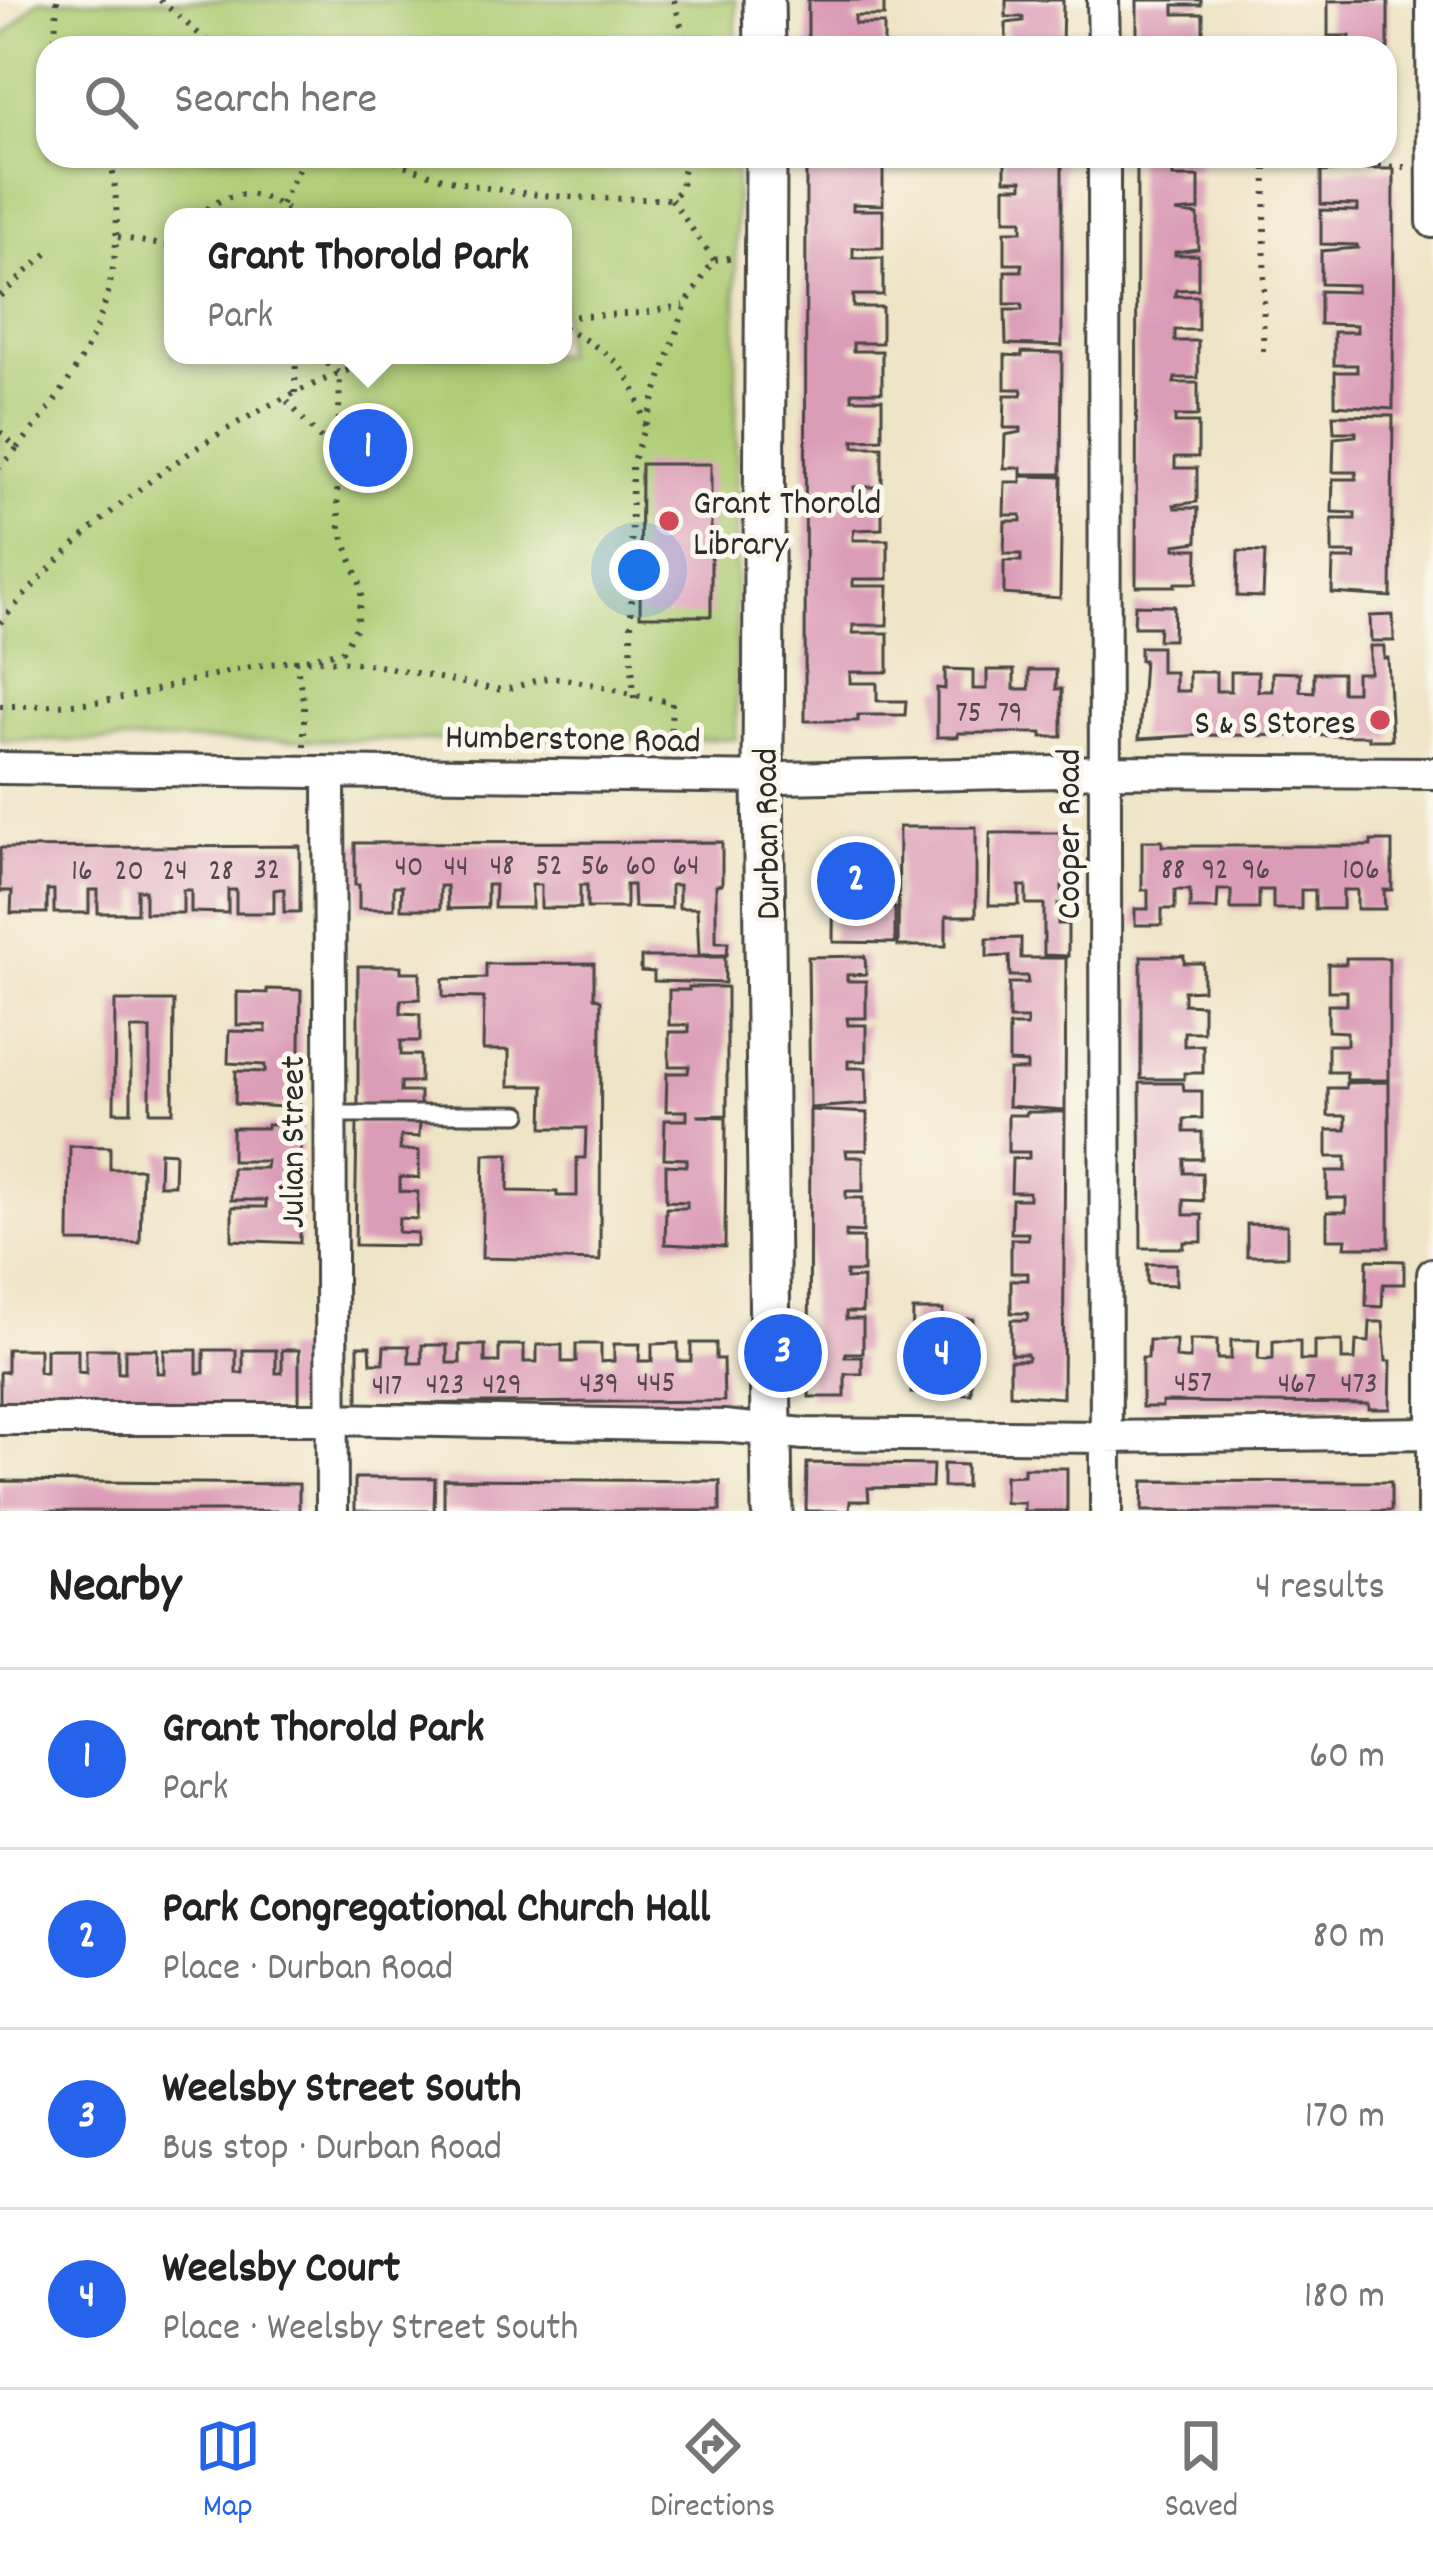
<!DOCTYPE html>
<html lang="en">
<head>
<meta charset="utf-8">
<style>
  :root { --surface:#fff; --page:#f2f2f2; --text:#222; --muted:#767676; --line:#e0e0e0; --accent:#2563eb }
  body { margin:0; font-family:Dekko,sans-serif; background:var(--page); color:var(--text) }
  .you { position:absolute; left:639px; top:570px; width:42px; height:42px; margin:-30px; border:9px solid #fff; border-radius:50%; background:#1a73e8; box-shadow:0 0 0 18px #1a73e833 }
  .badge { display:grid; place-items:center; width:78px; height:78px; border-radius:50%; background:var(--accent); color:#fff; font-size:39px; font-weight:700 }
  .pin { position:absolute; translate:-50% -50%; border:6px solid #fff; box-shadow:0 3px 12px #0006 }
  .popup { position:absolute; left:164px; top:208px; width:408px; height:156px; box-sizing:border-box; display:grid; place-content:center; border-radius:24px; background:var(--surface); filter:drop-shadow(0 3px 9px #0005); font-size:39px; white-space:nowrap; color:var(--muted) }
  .popup b { font-size:45px; color:var(--text) }
  .popup::after { content:''; position:absolute; left:50%; top:100%; margin-left:-24px; border:24px solid transparent; border-top-color:var(--surface) }
  .list { margin:0; padding:0; list-style:none }
  h2 { display:flex; justify-content:space-between; align-items:center; height:156px; margin:0; padding:0 48px; font-size:51px }
  h2 small { font-size:39px; font-weight:400; color:var(--muted) }
  .list li { display:grid; grid-template-columns:78px 1fr auto; gap:36px; align-items:center; box-sizing:border-box; height:180px; padding:0 48px; border-top:3px solid var(--line) }
  .list b { display:block; font-size:45px; white-space:nowrap }
  .list p { margin:0; font-size:39px; white-space:nowrap; color:var(--muted) }
  .list em { font-size:39px; font-style:normal; color:var(--muted) }
  .icon { flex:none; width:66px; height:66px; fill:none; stroke:currentColor; stroke-width:2; stroke-linecap:round; stroke-linejoin:round }
  .map { position:relative; flex:none; width:1433px; height:1511px; overflow:hidden }
  .search { position:absolute; background:var(--surface); box-shadow:0 3px 9px #0004; left:36px; right:36px; top:36px; height:132px; display:flex; align-items:center; gap:30px; box-sizing:border-box; padding:0 42px; border-radius:36px; color:var(--muted); font-size:45px }
  .sheet { height:876px; background:var(--surface) }
  nav { display:flex; justify-content:space-around; align-items:center; box-sizing:border-box; height:168px; border-top:3px solid var(--line); background:var(--surface); font-size:33px; color:var(--muted) }
  nav a { display:grid; justify-items:center; gap:6px }
  nav .on { color:var(--accent) }
  .map>svg:first-child { display:block }
  .green { fill:#adcc74; stroke:#6c7c50; stroke-width:3; fill-rule:evenodd }
  .building { fill:#db9cb7 }
  .lines { fill:none; stroke-linecap:round; stroke-linejoin:round }
  .service-casing { stroke:#484742; stroke-width:21 }
  .minor-casing { stroke:#484742; stroke-width:36 }
  .tertiary-casing { stroke:#484742; stroke-width:45 }
  .path { stroke:#484742; stroke-width:6; stroke-dasharray:3 9; stroke-linecap:butt }
  .service { stroke:#fff; stroke-width:15 }
  .minor { stroke:#fff; stroke-width:30 }
  .tertiary { stroke:#fff; stroke-width:39 }
  .poi-dot { fill:#d1495b; stroke:#fbf7ec; stroke-width:4.5 }
  .labels { text-anchor:middle; stroke-width:10; stroke-linejoin:round; paint-order:stroke }
  .number-label { font-size:30px; fill:#57474e }
  .poi-label { font-size:36px; fill:#2b2b2b; stroke:#fbf7ec; text-anchor:start }
  .street-label { font-size:36px; fill:#2b2b2b; stroke:#fbf7ec }
</style>
</head>
<body>
<div class="map">
<svg width="1433" height="1511" viewBox="0 0 1433 1511">
  <rect width="100%" height="100%" fill="#fbf7ec"/>
  <filter id="ink" filterUnits="userSpaceOnUse"><feTurbulence type="fractalNoise" baseFrequency=".00833" numOctaves="2"/><feDisplacementMap in="SourceGraphic" scale="24" xChannelSelector="R" yChannelSelector="G"/><feConvolveMatrix kernelMatrix="1 2 1 2 8 2 1 2 1" color-interpolation-filters="sRGB"/></filter>
  <filter id="wash" filterUnits="userSpaceOnUse"><feTurbulence type="fractalNoise" baseFrequency=".004" numOctaves="4" result="noise"/><feDisplacementMap in="SourceGraphic" scale="48" xChannelSelector="R" yChannelSelector="G"/><feGaussianBlur stdDeviation="2.7" result="paint"/><feColorMatrix in="noise" values="0 0 0 0 0 0 0 0 0 0 0 0 0 0 0 0 0 1.4 0 .05"/><feComposite in="paint" operator="in"/></filter>
  <g filter="url(#wash)">
    <rect width="100%" height="100%" fill="#eee4c6"/>
    <path class="green" d="M39 0H736V48H48V156H736V739L0 741V40ZM173 217H563V355H173Z"/>
    <g id="blocks">
      <path class="building" d="M808 0H884V16H855V24H884V48H808Z
        M1006 0H1063L1062 48H1006V23L1023 21V17H1006Z
        M1137 0H1201V5H1174V14H1203V46L1137 48Z
        M1388 0V48H1327V43H1350V36H1328V1Z
        M806 156H855L854 167H883V205L853 204V210H883V248H853V258H883V295H853V307H882V343H853V351H882V392H852V399H882V439L854 440V447H882V487H854V495H882V529L854 530 853 536V540H888V579H853V586H888L887 625H853V633H888V672H850V683H877V701H906L905 715H858V721H805Z
        M1005 156H1062V346L1006 344 1005 310H1022V304H1005V271H1022V264H1005V231H1022V220H1005V187H1022V180H1005Z
        M1137 156H1199V170H1173V177H1199V210L1175 212 1198 215V249L1175 252V255H1198V289L1176 290 1175 296H1198V330H1175V341H1198V378H1175L1174 383H1198V416H1175V423H1198V457H1175V468H1197V502L1174 505 1175 508H1198L1197 542 1175 545V549H1198L1197 583H1175V586H1136Z
        M1357 169H1394L1393 409 1335 405V372H1357V365H1334V332H1357V325L1320 324V291L1357 292V285L1321 284V251L1358 248 1357 245 1321 244V210L1358 211V205L1321 204V172Z
        M1022 352 1062 353 1061 474H1021V468H1004L1005 435 1021 432V428H1004L1005 395H1021L1022 392 1021 389H1005V355L1022 356Z
        M1333 415 1393 416 1391 597 1332 593 1333 559H1355V553H1332V519H1355V513L1332 512 1333 479H1356V472H1333L1334 438 1356 436V432H1334Z
        M641 464H711V616H640Z
        M1021 476 1062 477 1060 598 1004 594V561H1021V554H1004L1005 521H1021V515H1004L1005 482H1021Z
        M1238 551 1265 552 1263 597 1237 596Z
        M1135 605 1174 606 1173 640H1158L1159 627H1134Z
        M1393 615 1394 641H1371L1370 616Z
        M1370 646H1384V658H1388L1392 740H1369V736L1202 735 1139 739 1144 660H1140V647H1161V672H1175V691H1189V672H1216V691H1231V672H1258V691H1272V672L1300 673V691L1314 692V673H1342V692H1356V673H1370Z
        M945 669 973 670V689H987V670H1014V689H1029V670H1056V689H1062V737H1042V733H958V737H937V688L945 689Z
        M899 827H976V916H946V946H898Z
        M990 833H1066L1065 886H1062V904H1058V924H1068V956L1044 955V904H1026V886H1019V905H989Z
        M1142 841H1162V846H1371V841H1392V890H1384L1385 909H1357V890H1343V909H1315V890H1301V909H1273V890H1259V909H1231V890H1218L1217 909H1190V890H1175V909H1162V925H1135V909H1148V890H1142Z
        M722 842V884L716 885V942H728L727 955H699L697 908H679V885H671V908L634 907 633 885H626V908H587V885H580V908H541V885H532V908H494L495 885H487V908L448 909 447 886H440V909H401L402 886H394V909H359V885H355V843Z
        M300 846V912H284V889H280L274 890V913H236V890H228V913L191 912V890H183V913H145V890H137V913H98V890H89V913H54V890H47V913H11L12 891H0V848Z
        M834 854 879 855 878 908H895V943L833 942Z
        M1021 938V958H1066L1065 1110 1008 1106 1009 1070H1027V1063L1009 1062V1026H1027V1019H1009V983H1028L1027 976H1010L1009 956 987 957V939Z
        M865 956 866 974 847 975V981H866V1018H847L848 1025H866V1061H848V1068H866L867 1104 810 1108 808 957Z
        M1141 956H1184V963H1203V990L1184 991V1004L1203 1005V1032H1184V1046L1203 1045V1073H1184V1079H1141Z
        M641 957H725V983L654 981V972L641 971Z
        M1346 958H1389V1080H1347L1346 1072H1328V1045H1347V1032L1328 1031V1005H1347V991H1328V964H1346Z
        M594 963V997L601 1000 600 1261 482 1258 484 1154H509L508 1191 557 1192V1196H577V1158H585L586 1128H543L544 1086H509V1050H483L484 998 443 997V979L486 978V964Z
        M358 966H401V972H420V999L401 1000V1013L420 1014V1041H401V1055H420V1082H401V1092H420V1106H358Z
        M689 987H727V1115L697 1116 726 1117 725 1247 665 1244 666 1208H687V1202L666 1201V1165L686 1166 687 1162V1159L664 1158 665 1120H687V1111H666L667 1073H688L689 1066H669V1032H689V1025H669V990H689Z
        M267 989 301 990 299 1108 235 1104 236 1071 265 1072V1065L228 1063 229 1031 266 1032V1025H237V992L267 993Z
        M115 1001H174L173 1112H150V1029H131V1112H114Z
        M1389 1082V1247H1345L1346 1239H1327V1212H1346V1198H1327V1171H1346V1157H1327V1130H1346V1116H1328V1088H1346V1083Z
        M1140 1083H1183L1184 1091H1202V1118L1184 1119V1132H1202V1159H1184V1173H1202L1203 1201 1184 1200V1215H1202V1242H1184V1248H1141Z
        M810 1110 867 1113V1150H846L847 1157H863V1191H846V1198H863V1232L846 1231V1238H863V1272H846V1279L863 1278 862 1312H846V1319H863V1353H846L845 1357H862V1374H845V1397H809Z
        M1026 1112H1065L1063 1398 1010 1394V1360H1027L1028 1357 1027 1354H1011V1320H1027L1028 1317V1313H1011V1280H1028V1273H1011V1239H1028V1233H1011L1012 1199H1029V1192H1011L1012 1159 1029 1158V1152H1008V1115H1026Z
        M357 1122 420 1123 419 1137 401 1136 400 1150 419 1151V1178L400 1177V1191L418 1192 417 1219 399 1218 398 1232 417 1233V1246L355 1245Z
        M267 1125H301L300 1243 232 1240V1207H266V1200H231L232 1168H266L267 1161H232V1128H267Z
        M70 1146 110 1147V1169H142L140 1243 69 1242Z
        M160 1152 175 1153 174 1185H159Z
        M1247 1224 1287 1225V1256H1247Z
        M1367 1260 1404 1261V1284H1383L1382 1307 1366 1306Z
        M1147 1264H1176V1285L1147 1284Z
        M913 1310H943V1319H973L971 1394 911 1393Z
        M1370 1322H1383L1386 1361H1391L1390 1409H1369V1404L1162 1402V1407H1142V1358H1148L1149 1340H1176V1358L1184 1359H1190V1340H1217V1359H1231V1340H1259L1258 1359 1266 1360 1273 1359V1341H1300V1360H1314V1341H1342V1360H1355L1356 1341 1369 1342Z
        M678 1343V1361H691V1343H716V1359H723L724 1401 358 1404V1346H370L371 1363H383L384 1346H409V1363H422V1345H447V1363H460V1345H485V1362H499V1345H524V1362H537V1345H562V1362H576V1344H601V1362L614 1361V1344H640L639 1361H652V1344Z
        M7 1349H39V1372L43 1373H46V1349H78V1372L86 1373V1349H118V1373H125V1349H157V1373H164V1350H197V1373H204V1350H236V1373H243V1350H276V1373H282V1350H299V1407L0 1406V1372H7Z
        M807 1463 933 1465 932 1487 868 1488 869 1501H850L849 1511H806Z
        M943 1464 966 1465V1487H943Z
        M1024 1468H1067V1511H1024V1503H1005V1476L1024 1475Z
        M355 1478H435L434 1511H355Z
        M444 1479 720 1481V1511H444Z
        M0 1481 299 1484V1511H0Z
        M1143 1481 1391 1482V1511H1142Z"/>
    </g>
  </g>
  <g filter="url(#ink)">
    <use href="#blocks" fill-opacity="0" stroke="#484742" stroke-width="3"/>
    <g class="lines">
      <defs>
        <path id="service" d="M328 1114H519"/>
        <path id="minor" d="M1103 0 1104 48
          M1432 0 1433 222
          M1104 156 1106 1511
          M0 768 782 778 1105 771 1433 773
          M329 773 332 1511
          M0 1419H330L724 1426 804 1434 1103 1437 1433 1433
          M1433 1511V1274"/>
        <path id="tertiary" d="M764 0 765 48
          M766 156 763 778 772 1511"/>
      </defs>
      <use href="#service" class="service-casing"/>
      <use href="#minor" class="minor-casing"/>
      <use href="#tertiary" class="tertiary-casing"/>
      <path class="path" d="M57 0 55 39 61 48
        M160 0 215 48
        M674 0 687 48
        M383 156C474 198 573 199 671 199L681 188 685 156
        M671 199 714 260
        M281 204 305 156
        M198 217C228 187 264 187 295 217
        M118 237 173 247
        M0 296 51 250
        M563 317 644 313 684 305
        M563 327C618 359 630 363 645 426
        M1263 351 1266 163 1405 167
        M295 393 296 355
        M287 401 336 456
        M0 432 17 448 0 467
        M17 448C95 360 133 275 110 156
        M0 623C102 503 240 401 393 355
        M634 698 631 645 632 464 686 304 714 260 735 257
        M0 706C49 706 97 705 145 693 195 680 244 665 296 661 364 656 429 678 494 689 515 692 536 676 556 678 595 682 633 697 672 702L670 746
        M304 746V705L296 661 342 651 356 628 362 589 340 528 337 497 340 374 317 355"/>
      <use href="#service" class="service"/>
      <use href="#minor" class="minor"/>
      <use href="#tertiary" class="tertiary"/>
    </g>
  </g>
  <g class="poi-dot">
    <circle cx="669" cy="521" r="12"/>
    <circle cx="1380" cy="720" r="12"/>
  </g>
  <g class="labels">
    <g class="number-label">
      <text x="969" y="721">75</text>
      <text x="1010" y="721">79</text>
      <text x="502" y="874">48</text>
      <text x="549" y="874">52</text>
      <text x="595" y="874">56</text>
      <text x="641" y="874">60</text>
      <text x="686" y="874">64</text>
      <text x="409" y="875">40</text>
      <text x="456" y="875">44</text>
      <text x="267" y="878">32</text>
      <text x="1173" y="878">88</text>
      <text x="1215" y="878">92</text>
      <text x="1256" y="878">96</text>
      <text x="1361" y="878">106</text>
      <text x="82" y="879">16</text>
      <text x="129" y="879">20</text>
      <text x="175" y="879">24</text>
      <text x="221" y="879">28</text>
      <text x="656" y="1391">445</text>
      <text x="1193" y="1391">457</text>
      <text x="599" y="1392">439</text>
      <text x="1297" y="1392">467</text>
      <text x="1359" y="1392">473</text>
      <text x="445" y="1393">423</text>
      <text x="502" y="1393">429</text>
      <text x="387" y="1394">417</text>
    </g>
    <g class="poi-label">
      <text x="693" y="513">Grant Thorold<tspan x="693" dy="41">Library</tspan></text>
      <text x="1356" y="733" text-anchor="end">S &amp; S Stores</text>
    </g>
    <g class="street-label">
      <text transform="translate(573 736) rotate(1)" y="13">Humberstone Road</text>
      <text transform="translate(764 834) rotate(-91)" y="13">Durban Road</text>
      <text transform="translate(1066 834) rotate(-90)" y="13">Cooper Road</text>
      <text transform="translate(290 1142) rotate(-90)" y="13">Julian Street</text>
    </g>
  </g>
</svg>
<div class="you"></div>
<div class="pin badge" style="left:368px;top:448px">1</div>
<div class="popup"><b>Grant Thorold Park</b>Park</div>
<div class="pin badge" style="left:856px;top:881px">2</div>
<div class="pin badge" style="left:783px;top:1353px">3</div>
<div class="pin badge" style="left:942px;top:1356px">4</div>
<div class="search"><svg class="icon" aria-label="search" viewBox="0 0 24 24"><circle cx="10" cy="10" r="6"/><path d="M15 15l6 6"/></svg>Search here</div>
</div>
<section class="sheet">
<h2>Nearby<small>4 results</small></h2>
<ul class="list">
<li><span class="badge">1</span><div><b>Grant Thorold Park</b><p>Park</p></div><em>60 m</em></li>
<li><span class="badge">2</span><div><b>Park Congregational Church Hall</b><p>Place · Durban Road</p></div><em>80 m</em></li>
<li><span class="badge">3</span><div><b>Weelsby Street South</b><p>Bus stop · Durban Road</p></div><em>170 m</em></li>
<li><span class="badge">4</span><div><b>Weelsby Court</b><p>Place · Weelsby Street South</p></div><em>180 m</em></li>
</ul>
</section>
<nav>
<a class="on"><svg class="icon" aria-label="map" viewBox="0 0 24 24"><path d="M3 6l6-2 6 2 6-2v14l-6 2-6-2-6 2zM9 4v14M15 6v14"/></svg>Map</a>
<a><svg class="icon" aria-label="directions" viewBox="0 0 24 24"><path d="M12 3l9 9-9 9-9-9zM9 14v-3h6M13 9l2 2-2 2"/></svg>Directions</a>
<a><svg class="icon" aria-label="saved" viewBox="0 0 24 24"><path d="M7 4h10v16l-5-4-5 4z"/></svg>Saved</a>
</nav>
</body>
</html>
